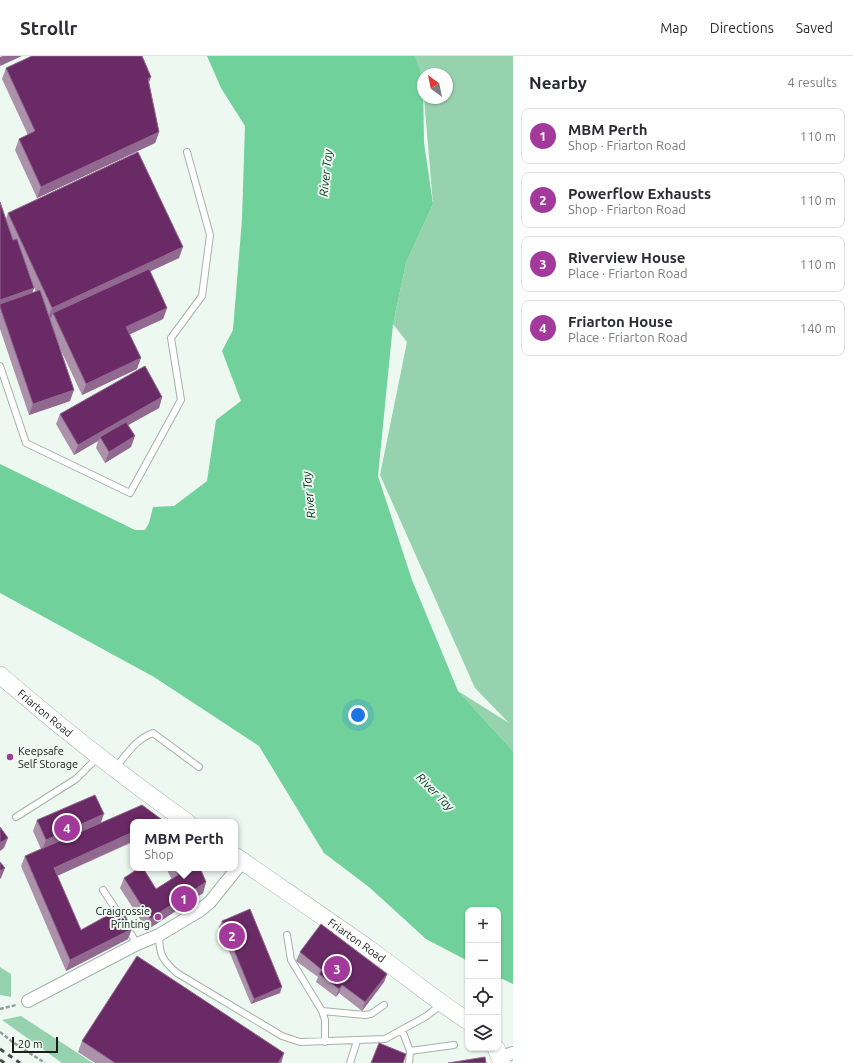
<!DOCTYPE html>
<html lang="en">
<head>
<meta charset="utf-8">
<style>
  :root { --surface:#fff; --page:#f2f2f3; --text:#2b2b33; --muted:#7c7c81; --line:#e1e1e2; --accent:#a3399b }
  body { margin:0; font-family:Ubuntu,sans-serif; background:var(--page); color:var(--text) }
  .controls { position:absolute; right:12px; bottom:12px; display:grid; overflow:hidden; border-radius:8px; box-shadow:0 1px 3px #0004 }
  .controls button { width:36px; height:36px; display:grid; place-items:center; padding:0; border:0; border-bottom:1px solid var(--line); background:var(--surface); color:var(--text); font:20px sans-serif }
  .compass { position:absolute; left:417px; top:12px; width:36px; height:36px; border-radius:50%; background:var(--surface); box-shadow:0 1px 3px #0004; rotate:327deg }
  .scale { position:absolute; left:12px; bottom:10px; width:46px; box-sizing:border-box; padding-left:4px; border:2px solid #1a1e1c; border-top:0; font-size:11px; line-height:14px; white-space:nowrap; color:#1a1e1c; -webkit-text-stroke:3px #ecf8f0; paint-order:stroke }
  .you { position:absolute; left:358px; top:659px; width:14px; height:14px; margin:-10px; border:3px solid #fff; border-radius:50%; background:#1a73e8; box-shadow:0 0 0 6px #1a73e833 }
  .badge { display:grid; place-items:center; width:26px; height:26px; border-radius:50%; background:var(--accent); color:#fff; font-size:13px; font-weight:700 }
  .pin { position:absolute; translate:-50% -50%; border:2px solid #fff; box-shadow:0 1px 4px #0006 }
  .popup { position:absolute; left:130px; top:763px; width:108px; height:52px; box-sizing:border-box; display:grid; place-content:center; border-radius:8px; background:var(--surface); filter:drop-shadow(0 1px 3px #0005); font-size:13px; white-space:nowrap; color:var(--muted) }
  .popup b { font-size:15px; color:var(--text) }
  .popup::after { content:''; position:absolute; left:50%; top:100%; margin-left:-8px; border:8px solid transparent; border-top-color:var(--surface) }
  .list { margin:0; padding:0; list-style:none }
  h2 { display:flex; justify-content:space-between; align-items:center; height:52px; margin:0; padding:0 16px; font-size:17px }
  h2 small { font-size:13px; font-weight:400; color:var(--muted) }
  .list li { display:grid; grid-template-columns:26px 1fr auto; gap:12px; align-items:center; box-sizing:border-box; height:56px; margin:0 8px 8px; padding:0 8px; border:1px solid var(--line); border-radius:8px }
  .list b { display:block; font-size:15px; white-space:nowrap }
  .list p { margin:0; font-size:13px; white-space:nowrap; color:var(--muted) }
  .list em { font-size:13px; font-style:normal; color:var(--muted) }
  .icon { flex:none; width:22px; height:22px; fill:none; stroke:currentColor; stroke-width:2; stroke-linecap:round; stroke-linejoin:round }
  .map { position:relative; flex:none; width:513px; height:1007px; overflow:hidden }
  header { display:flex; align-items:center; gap:24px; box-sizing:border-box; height:56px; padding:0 20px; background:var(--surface); border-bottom:1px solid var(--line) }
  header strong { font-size:19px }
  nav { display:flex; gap:22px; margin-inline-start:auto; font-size:14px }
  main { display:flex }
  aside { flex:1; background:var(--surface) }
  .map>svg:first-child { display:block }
  .green { fill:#96d2ae }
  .water { fill:#70d19b }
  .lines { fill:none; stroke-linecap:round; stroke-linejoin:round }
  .lane-casing { stroke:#a6b1aa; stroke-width:8 }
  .street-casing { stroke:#a6b1aa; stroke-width:14 }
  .secondary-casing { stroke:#a6b1aa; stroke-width:18 }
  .path { stroke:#949d97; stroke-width:2.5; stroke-dasharray:4 2; stroke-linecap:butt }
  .lane { stroke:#fff; stroke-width:6 }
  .street { stroke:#fff; stroke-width:12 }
  .secondary { stroke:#fff; stroke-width:17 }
  .rail { stroke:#484d4a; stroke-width:3; stroke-dasharray:5 5; stroke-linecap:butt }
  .wall { fill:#ab91aa; fill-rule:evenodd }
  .shaded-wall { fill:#91688f }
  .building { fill:#6a2a65; stroke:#91688f }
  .poi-dot { fill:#a3399b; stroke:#ecf8f0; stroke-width:1.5 }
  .labels { text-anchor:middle; stroke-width:4; stroke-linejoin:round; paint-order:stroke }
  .street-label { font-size:11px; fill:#1a1e1c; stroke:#ecf8f0 }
  .poi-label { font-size:11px; fill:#1a1e1c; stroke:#ecf8f0; text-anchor:start }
  .water-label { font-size:12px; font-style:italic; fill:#09341f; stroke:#ecf8f0 }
</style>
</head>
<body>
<header>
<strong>Strollr</strong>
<nav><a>Map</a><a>Directions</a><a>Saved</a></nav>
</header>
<main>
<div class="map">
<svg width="513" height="1007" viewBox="0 0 513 1007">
  <rect width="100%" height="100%" fill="#ecf8f0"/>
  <path class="green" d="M414 0H513V695L458 635 509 667 475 632 380 419 407 286 393 268 406 207 433 148 424 42H447V18H423V27Z
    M0 911 11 918V941L0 939Z
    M21 960 93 1007H62L2 964Z"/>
  <path class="water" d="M207 0H415L423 24 424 87 433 148 406 207 393 268 378 420 412 524 458 635 513 695V928L498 921V854H468V905L426 883 369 831 324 797 259 690 154 621 0 537V408L135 474H145L149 467 153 451 174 450 207 425 216 364 241 345 222 295 233 274 242 163 245 70 221 32Z"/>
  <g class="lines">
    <defs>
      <path id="lane" d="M0 310 26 387 130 437 181 344 171 282 202 240 210 179 187 96
        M116 711C127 698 136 683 153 677L199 711
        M16 761 76 723 98 701
        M103 834 121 861
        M127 871 137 888
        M159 879C159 899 163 905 177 917L282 980 300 986 385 983 425 961 441 949
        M287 879 291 904 322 955 325 964V986
        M322 955 365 959 371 958 384 949
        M402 974 410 995 409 1007
        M410 995 454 989
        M350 1007 357 985"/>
      <path id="street" d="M28 945 137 888 159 879 199 855 210 846 243 805
        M501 1001 513 997"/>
      <g id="secondary">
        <path id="s1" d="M0 619C60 671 122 720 187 766"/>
        <path id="s2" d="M235 800C281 832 327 863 372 895 404 918 435 944 468 965"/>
        <path d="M496 992 502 1007"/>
      </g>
    </defs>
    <use href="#lane" class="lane-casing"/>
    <use href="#street" class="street-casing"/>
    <use href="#secondary" class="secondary-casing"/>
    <path class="path" d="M0 953 16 949
      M0 976 14 987 45 1007"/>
    <use href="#lane" class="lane"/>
    <use href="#street" class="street"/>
    <use href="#secondary" class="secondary"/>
    <path class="rail" d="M0 993 20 1007
      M0 1004 5 1007"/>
  </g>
  <path class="wall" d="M6 12 149 27 159 76 155 87 37 142 15 94 19 83 28 79 2 23Z
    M0 146 6 163 8 157 179 202 150 215 167 252 163 263 129 278 137 313 82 339 58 288 70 345 29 359 0 273ZM33 229 36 236 32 237 34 232Z
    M162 341 159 352 128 369 131 391 105 407 96 392 98 385 74 399 56 368 60 358Z
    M37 764 100 767 133 766V786L57 820 81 874 128 883 66 915 21 810 25 800 41 793 33 775Z
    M166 812H200L206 826 203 837 147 874 120 832 124 822 156 833 172 824Z
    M222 865 280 937 251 948 219 871Z
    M300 896 387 918 384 926 362 955 339 937 336 941 316 926 318 921 296 905Z
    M82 985 284 997 281 1007H95L78 996Z"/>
  <path class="shaded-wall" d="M3 0H22L0 10V1Z
    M151 21 147 32 148 23Z
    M159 76 155 87 37 142 41 131Z
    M183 191 179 202 54 260 53 257 51 262 48 263 52 252Z
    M34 232 30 243 0 251V244Z
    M167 252 163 263 122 282 126 271Z
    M141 302 137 313 82 339 86 328Z
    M74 334 70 345 29 359 33 348Z
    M162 341 159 352 101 384 100 381 98 385 74 399 78 389Z
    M135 380 131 391 105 407 109 396Z
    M104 758 100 769 42 794 46 784Z
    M133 776V785L50 823 54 812Z
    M8 782 4 792 0 795V787Z
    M5 812 1 822 0 823V815Z
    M206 826 203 837 147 874 150 863Z
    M132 873 128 883 66 915 70 904Z
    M387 918 384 926 362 955 365 946Z
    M342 929 339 937 336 941 339 933Z
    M282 931 280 937 251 948 254 943Z
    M284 997 281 1007H278Z"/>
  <path class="building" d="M32 0H142L151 21 148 23 159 76 41 131 19 83 35 75 6 12Z
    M138 96 183 191 52 252 8 157Z
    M0 146 13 184 17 183 34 232 0 244Z
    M149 213 167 252 126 271 141 302 86 328 53 257Z
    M40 234 74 334 33 348 0 251V248Z
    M145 310 162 341 78 389 60 358Z
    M126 366 135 380 109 396 100 381Z
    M95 739 104 758 46 784 37 764Z
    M142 749 165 766H133V776L54 812 81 874 121 852 132 873 70 904 25 800Z
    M0 771 8 782 0 787Z
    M0 806 5 812 0 815Z
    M139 812H143L156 833 178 819 175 812H200L206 826 150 863 124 822Z
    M250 853 282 931 254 943 222 865Z
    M321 868 387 918 365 946 342 929 339 933 319 918 322 914 300 896Z
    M137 900 284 997 278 1007H115L82 985Z
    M379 987 406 998 403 1007H371Z
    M485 1001 486 1007H448Z"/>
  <g class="poi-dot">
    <circle cx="10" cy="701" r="4"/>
    <circle cx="158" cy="861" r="4"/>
  </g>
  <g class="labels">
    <g class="street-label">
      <text dy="4" stroke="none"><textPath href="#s1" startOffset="59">Friarton Road</textPath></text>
      <text dy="4" stroke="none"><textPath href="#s2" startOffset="148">Friarton Road</textPath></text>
    </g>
    <g class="poi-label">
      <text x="18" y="699">Keepsafe<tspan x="18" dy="13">Self Storage</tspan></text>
      <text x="150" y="859" text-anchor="end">Craigrossie<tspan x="150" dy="13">Printing</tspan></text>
    </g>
    <g class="water-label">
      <text transform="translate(326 117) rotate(-84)" y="4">River Tay</text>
      <text transform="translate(309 439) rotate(-96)" y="4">River Tay</text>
      <text transform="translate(435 736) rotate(45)" y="4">River Tay</text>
    </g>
  </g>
</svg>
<div class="controls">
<button>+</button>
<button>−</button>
<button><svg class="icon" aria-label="locate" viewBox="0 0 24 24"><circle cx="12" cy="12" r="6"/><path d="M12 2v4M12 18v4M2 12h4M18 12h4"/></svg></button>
<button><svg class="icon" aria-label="layers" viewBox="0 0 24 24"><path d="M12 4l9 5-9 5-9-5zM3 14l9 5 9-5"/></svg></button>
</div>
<svg class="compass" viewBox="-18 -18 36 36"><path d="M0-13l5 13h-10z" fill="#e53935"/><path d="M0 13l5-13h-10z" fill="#7c7c81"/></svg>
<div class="scale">20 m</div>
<div class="you"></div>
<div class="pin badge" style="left:184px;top:843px">1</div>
<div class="popup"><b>MBM Perth</b>Shop</div>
<div class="pin badge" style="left:232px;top:880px">2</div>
<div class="pin badge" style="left:337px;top:913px">3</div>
<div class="pin badge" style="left:67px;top:772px">4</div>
</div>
<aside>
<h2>Nearby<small>4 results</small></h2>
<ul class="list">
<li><span class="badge">1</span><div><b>MBM Perth</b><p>Shop · Friarton Road</p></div><em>110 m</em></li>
<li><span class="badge">2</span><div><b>Powerflow Exhausts</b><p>Shop · Friarton Road</p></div><em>110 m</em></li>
<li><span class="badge">3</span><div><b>Riverview House</b><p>Place · Friarton Road</p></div><em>110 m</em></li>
<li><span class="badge">4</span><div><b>Friarton House</b><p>Place · Friarton Road</p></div><em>140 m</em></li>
</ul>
</aside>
</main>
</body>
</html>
